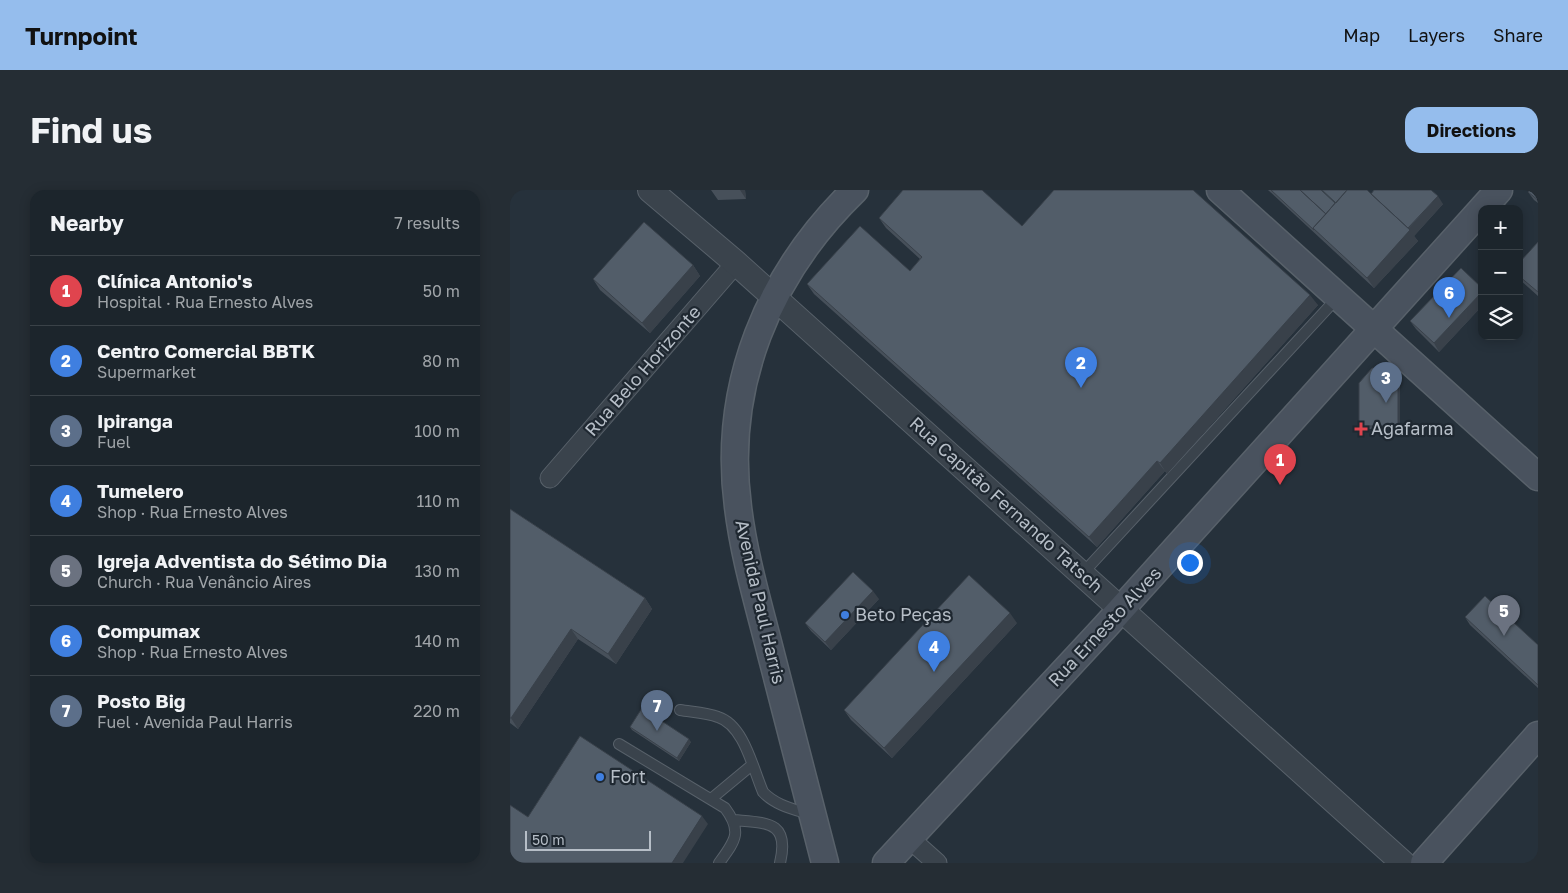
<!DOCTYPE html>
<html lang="en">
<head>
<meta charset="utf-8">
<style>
  :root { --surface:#1c252c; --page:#252d34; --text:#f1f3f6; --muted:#a0a5a9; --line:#3a4248; --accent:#95bded }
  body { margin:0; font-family:"Golos Text",sans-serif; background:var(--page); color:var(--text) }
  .controls { position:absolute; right:15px; top:15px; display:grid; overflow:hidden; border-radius:10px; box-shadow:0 2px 12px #0003 }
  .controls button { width:45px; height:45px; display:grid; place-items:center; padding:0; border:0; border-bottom:1px solid var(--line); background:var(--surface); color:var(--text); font:25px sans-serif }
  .scale { position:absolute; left:15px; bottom:12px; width:126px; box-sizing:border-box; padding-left:5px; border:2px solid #b6bec7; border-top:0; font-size:14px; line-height:18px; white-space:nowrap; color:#b6bec7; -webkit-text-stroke:4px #1f2831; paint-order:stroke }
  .you { position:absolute; left:679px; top:372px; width:18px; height:18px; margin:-12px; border:4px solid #fff; border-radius:50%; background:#1a73e8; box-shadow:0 0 0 8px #1a73e833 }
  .badge { display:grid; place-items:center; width:32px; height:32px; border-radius:50%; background:var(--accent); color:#fff; font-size:16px; font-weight:700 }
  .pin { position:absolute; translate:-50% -41px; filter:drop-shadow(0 1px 2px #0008) }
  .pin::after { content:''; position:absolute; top:26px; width:18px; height:15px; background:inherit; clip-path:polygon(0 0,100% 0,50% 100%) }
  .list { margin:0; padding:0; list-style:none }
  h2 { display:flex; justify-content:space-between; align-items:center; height:65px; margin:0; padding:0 20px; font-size:21px }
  h2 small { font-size:16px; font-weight:400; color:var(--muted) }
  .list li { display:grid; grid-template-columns:32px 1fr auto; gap:15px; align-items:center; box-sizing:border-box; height:70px; padding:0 20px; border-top:1px solid var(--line) }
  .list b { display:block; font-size:19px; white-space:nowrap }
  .list p { margin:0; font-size:16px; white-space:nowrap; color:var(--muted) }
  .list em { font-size:16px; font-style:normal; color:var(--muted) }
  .icon { flex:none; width:28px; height:28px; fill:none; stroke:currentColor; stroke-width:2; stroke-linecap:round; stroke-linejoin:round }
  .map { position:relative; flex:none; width:1028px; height:673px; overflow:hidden; border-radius:15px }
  header { display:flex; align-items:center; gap:30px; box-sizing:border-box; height:70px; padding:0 25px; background:var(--accent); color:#111 }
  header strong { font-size:24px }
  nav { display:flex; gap:28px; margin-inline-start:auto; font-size:18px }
  .intro { display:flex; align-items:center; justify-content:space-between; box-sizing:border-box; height:120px; padding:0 30px }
  h1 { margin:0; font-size:35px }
  .button { padding:12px 22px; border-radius:15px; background:var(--accent); color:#111; font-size:18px; font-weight:700 }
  main { display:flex; gap:30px; padding:0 30px }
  aside { flex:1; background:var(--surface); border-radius:15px; box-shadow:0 2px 12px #0003 }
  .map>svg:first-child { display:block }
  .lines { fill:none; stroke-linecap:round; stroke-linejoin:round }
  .service-casing { stroke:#58616a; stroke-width:12 }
  .minor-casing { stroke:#58616a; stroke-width:21 }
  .tertiary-casing { stroke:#58616a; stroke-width:26 }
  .secondary-casing { stroke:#58616a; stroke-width:29 }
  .service { stroke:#3a434c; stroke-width:10 }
  .minor { stroke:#3a434c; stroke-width:19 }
  .tertiary { stroke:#3a434c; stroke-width:24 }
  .secondary { stroke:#49525e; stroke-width:26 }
  .wall { fill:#47505a }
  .shaded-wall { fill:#39414a }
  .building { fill:#525d69; stroke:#39414a }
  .health-dot { fill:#e0444e; stroke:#1f2831; stroke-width:2 }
  .shop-dot { fill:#3f7fe0; stroke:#1f2831; stroke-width:2 }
  .labels { text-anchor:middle; stroke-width:4.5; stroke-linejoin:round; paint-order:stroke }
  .street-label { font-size:18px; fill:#b6bec7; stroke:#1f2831 }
  .poi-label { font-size:18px; fill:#b6bec7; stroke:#1f2831; text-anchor:start }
</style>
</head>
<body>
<header>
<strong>Turnpoint</strong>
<nav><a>Map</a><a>Layers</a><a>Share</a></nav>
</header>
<div class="intro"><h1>Find us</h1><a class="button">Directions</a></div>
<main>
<aside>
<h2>Nearby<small>7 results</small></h2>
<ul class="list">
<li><span class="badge" style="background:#e0444e">1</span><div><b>Clínica Antonio's</b><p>Hospital · Rua Ernesto Alves</p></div><em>50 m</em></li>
<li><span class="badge" style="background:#3f7fe0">2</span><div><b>Centro Comercial BBTK</b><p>Supermarket</p></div><em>80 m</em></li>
<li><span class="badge" style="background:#5c6f8a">3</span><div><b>Ipiranga</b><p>Fuel</p></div><em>100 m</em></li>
<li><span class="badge" style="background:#3f7fe0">4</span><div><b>Tumelero</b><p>Shop · Rua Ernesto Alves</p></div><em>110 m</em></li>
<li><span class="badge" style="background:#6b7280">5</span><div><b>Igreja Adventista do Sétimo Dia</b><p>Church · Rua Venâncio Aires</p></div><em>130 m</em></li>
<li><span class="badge" style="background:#3f7fe0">6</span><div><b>Compumax</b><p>Shop · Rua Ernesto Alves</p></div><em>140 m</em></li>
<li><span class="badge" style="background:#5c6f8a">7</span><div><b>Posto Big</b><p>Fuel · Avenida Paul Harris</p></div><em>220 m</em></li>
</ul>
</aside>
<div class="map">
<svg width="1028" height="673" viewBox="0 0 1028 673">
  <rect width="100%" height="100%" fill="#26313b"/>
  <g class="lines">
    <defs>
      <path id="service" d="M573 383 828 107
        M170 520C182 522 197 523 208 527 234 535 243 579 253 602 265 615 283 619 299 624
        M109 554 215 618C233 642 225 651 209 673
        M201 609 242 575
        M224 630C257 633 280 631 270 673"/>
      <path id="minor" d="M40 288 226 73
        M399 648 427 673"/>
      <path id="tertiary" d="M140 0 226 73 893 673"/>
      <path id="secondary" d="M710 0 1028 287
        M972 19 989 0
        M315 673C297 603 279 534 261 464 249 416 234 367 228 317 212 196 258 84 345 0
        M376 673 595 437 972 19
        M914 673 1028 545"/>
    </defs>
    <use href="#service" class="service-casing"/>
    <use href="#minor" class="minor-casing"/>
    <use href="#tertiary" class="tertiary-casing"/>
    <use href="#secondary" class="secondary-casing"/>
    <use href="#service" class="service"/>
    <use href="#minor" class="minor"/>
    <use href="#tertiary" class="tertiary"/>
    <use href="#secondary" class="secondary"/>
  </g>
  <path class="wall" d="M201 0H235L236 9 208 10Z
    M758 0H857L861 4 933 14 904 46 908 51 864 98Z
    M1028 0V13L1024 10 1018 2Z
    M369 28 512 36 808 115 657 284 655 281 587 357 304 104 297 94 400 81 410 69 376 38Z
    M1028 52V106L1009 89V73Z
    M183 75 190 86 140 143 90 100 83 89Z
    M972 98V116L929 162 906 139 900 131Z
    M890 196V239H851L849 236Z
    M0 319 135 408 142 419 106 474 68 449 8 539 0 533Z
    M369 409 321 460 301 441 295 433Z
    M955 427 1028 455V498L960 435Z
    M507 433 382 568 341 530 334 520Z
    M120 537 181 552 169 571 122 540Z"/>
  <path class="shaded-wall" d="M230 0H235L236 9Z
    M928 6 933 14 904 46 908 51 864 98 857 88 898 39Z
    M183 75 190 86 140 143 132 133Z
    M972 102V116L929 162 924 153Z
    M800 105 808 115 657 284 650 273Z
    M888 193 890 196V239L888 236Z
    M647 271 655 281 587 357 579 347Z
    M363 401 369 409 321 460 315 452Z
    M135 408 142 419 106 474 98 464Z
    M500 423 507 433 382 568 374 558Z
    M61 439 68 449 8 539 1 528Z
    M179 549 181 552 169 571 167 568Z
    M192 626 198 634 173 673H162Z"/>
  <path class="building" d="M393 0H472L512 36 544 0H683L800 105 650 273 647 271 579 347 297 94 350 36 400 81 412 67 369 28Z
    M761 0H790L816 24 803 38 804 40Z
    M790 0H811L825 13 816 24Z
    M812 0H837L826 13Z
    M837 0H857L900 40 857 88 803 38Z
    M864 0H921L928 6 898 38 861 4Z
    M1020 0H1028V10L1018 2Z
    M134 32 183 75 132 133 83 89Z
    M1028 52V102L1009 86V73Z
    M951 78 972 98V102L924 153 900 131Z
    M862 178H876L888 193V236H849V193Z
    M0 319 135 408 98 464 61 439 1 528H0Z
    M343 382 363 401 315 452 295 433Z
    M459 385 500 423 374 558 334 520Z
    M975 406 1028 455V495L955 427Z
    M132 518 179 549 167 568 120 537Z
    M70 546 192 626 162 673H0V615L18 627Z"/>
  <path class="health-dot" d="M848.5 231.5h5v5h5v5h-5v5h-5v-5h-5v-5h5z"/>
  <g class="shop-dot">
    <circle cx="335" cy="425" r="5"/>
    <circle cx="90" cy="587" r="5"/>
  </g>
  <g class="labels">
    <g class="street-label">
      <text transform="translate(133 181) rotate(-49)" y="6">Rua Belo Horizonte</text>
      <text transform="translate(496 315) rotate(42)" y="6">Rua Capitão Fernando Tatsch</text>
      <text transform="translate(250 412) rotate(77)" y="6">Avenida Paul Harris</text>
      <text transform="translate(595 437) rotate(-47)" y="6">Rua Ernesto Alves</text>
    </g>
    <g class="poi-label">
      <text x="861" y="245">Agafarma</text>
      <text x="345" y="431">Beto Peças</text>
      <text x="100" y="593">Fort</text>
    </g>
  </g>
</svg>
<div class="controls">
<button>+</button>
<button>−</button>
<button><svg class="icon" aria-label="layers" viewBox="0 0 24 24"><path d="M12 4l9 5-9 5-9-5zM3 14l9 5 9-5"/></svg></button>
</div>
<div class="scale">50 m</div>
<div class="you"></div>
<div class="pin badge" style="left:770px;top:295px;background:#e0444e">1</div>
<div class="pin badge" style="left:571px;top:198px;background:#3f7fe0">2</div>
<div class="pin badge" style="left:876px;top:213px;background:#5c6f8a">3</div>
<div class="pin badge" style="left:424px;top:482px;background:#3f7fe0">4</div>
<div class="pin badge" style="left:994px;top:446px;background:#6b7280">5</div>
<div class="pin badge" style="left:939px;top:128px;background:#3f7fe0">6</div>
<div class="pin badge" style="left:147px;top:541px;background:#5c6f8a">7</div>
</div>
</main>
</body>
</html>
